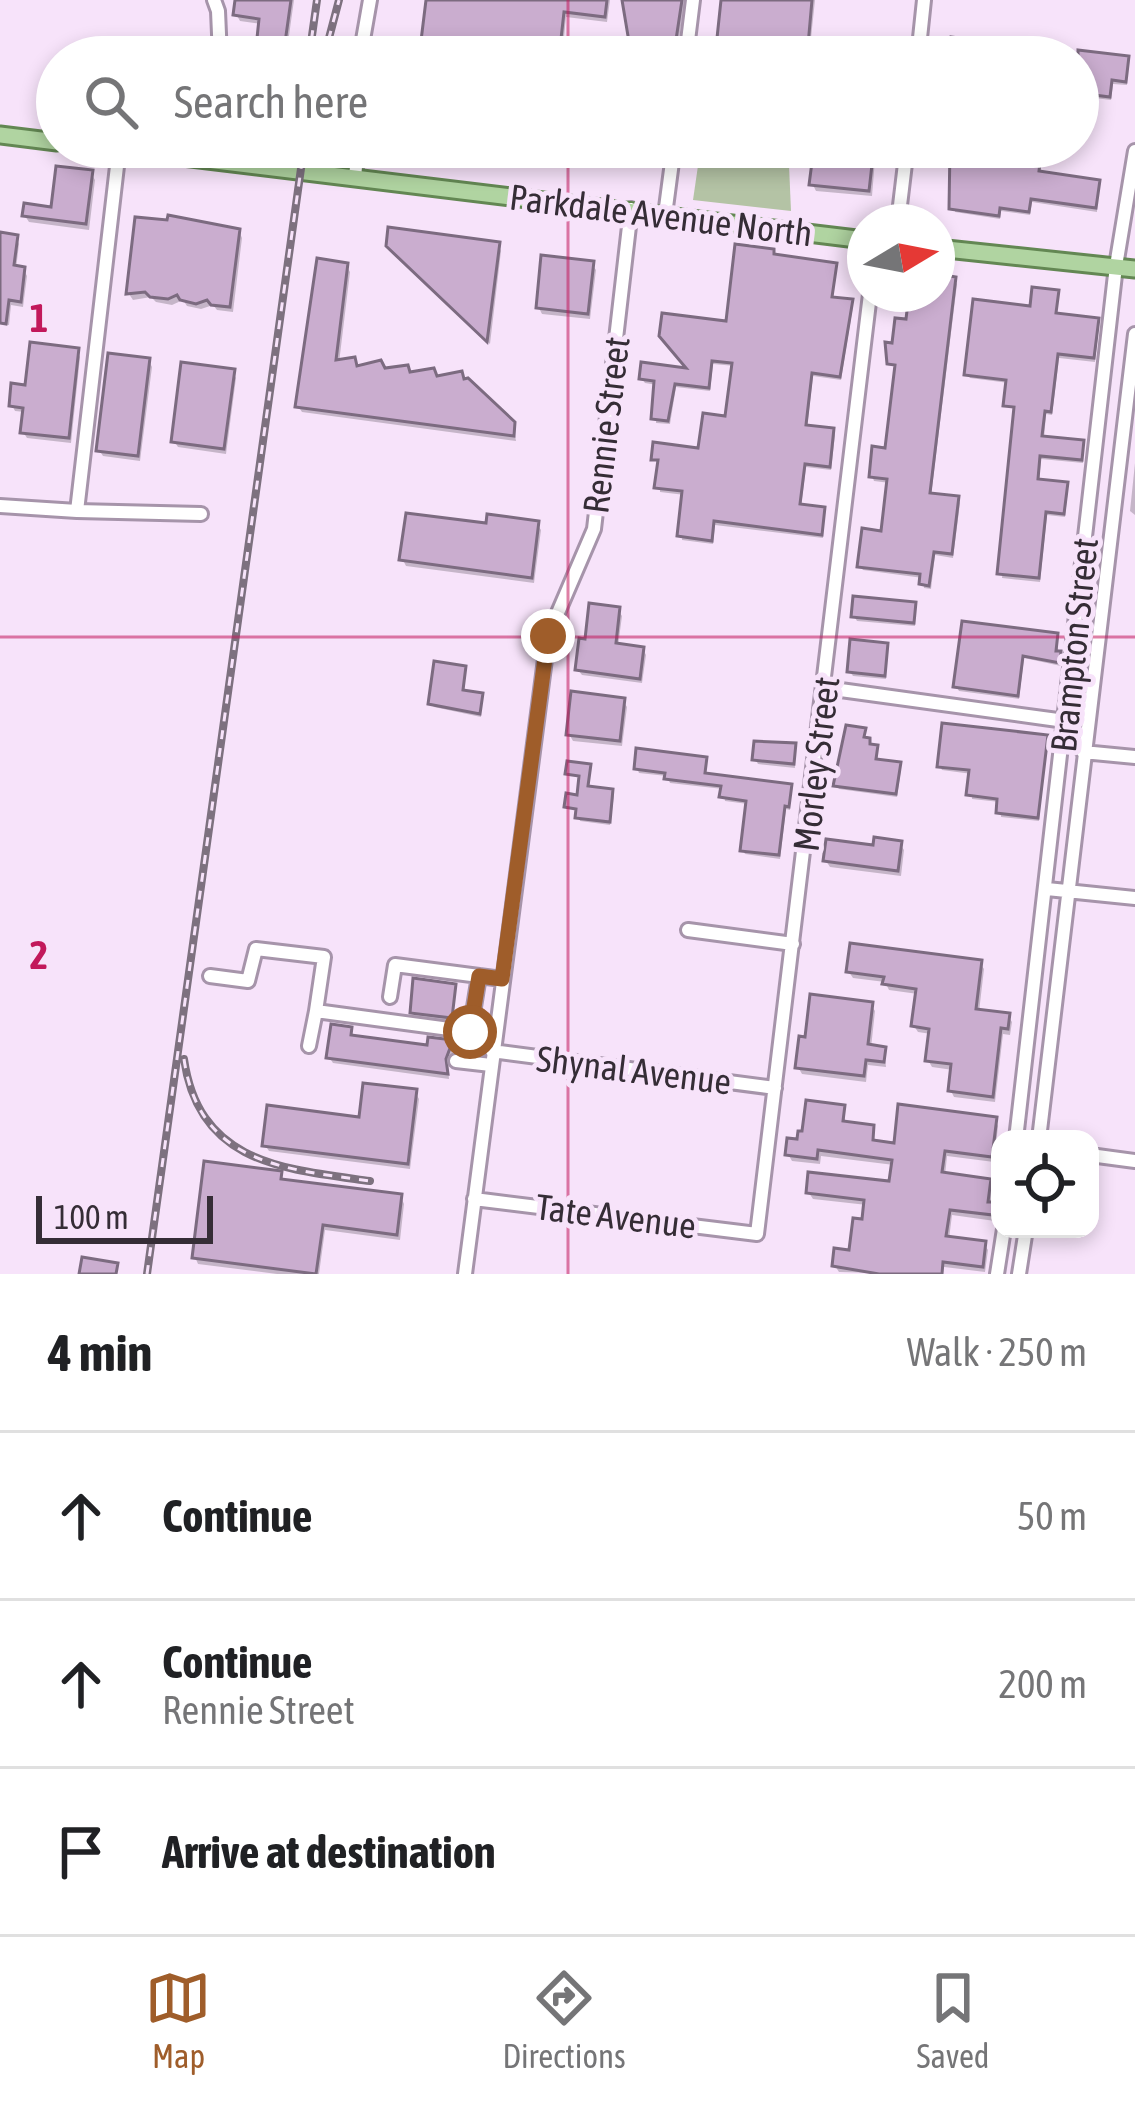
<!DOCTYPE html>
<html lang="en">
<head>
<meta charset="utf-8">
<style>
  :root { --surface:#fff; --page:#f2f2f2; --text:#202124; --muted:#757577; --line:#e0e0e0; --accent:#9f5d2a }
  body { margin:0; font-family:"Asap Condensed",sans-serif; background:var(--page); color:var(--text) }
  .controls { position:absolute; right:36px; bottom:36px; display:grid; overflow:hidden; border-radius:24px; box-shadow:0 6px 18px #0003 }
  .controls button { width:108px; height:108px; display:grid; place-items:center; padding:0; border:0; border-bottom:3px solid var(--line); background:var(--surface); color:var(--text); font:60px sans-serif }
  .compass { position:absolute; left:847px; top:204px; width:108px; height:108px; border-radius:50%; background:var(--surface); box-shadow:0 6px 18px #0003; rotate:80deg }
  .scale { position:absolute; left:36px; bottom:30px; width:177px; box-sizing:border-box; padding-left:12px; border:6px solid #352d36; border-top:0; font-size:33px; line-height:42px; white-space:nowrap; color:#352d36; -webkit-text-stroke:9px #f7e3fa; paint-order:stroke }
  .stop { position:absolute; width:36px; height:36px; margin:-27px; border:9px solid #9f5d2a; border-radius:50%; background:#fff }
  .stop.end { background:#9f5d2a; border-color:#fff; box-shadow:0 3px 12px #0008 }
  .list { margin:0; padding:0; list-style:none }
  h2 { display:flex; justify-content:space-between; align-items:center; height:156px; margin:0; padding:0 48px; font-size:51px }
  h2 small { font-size:39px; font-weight:400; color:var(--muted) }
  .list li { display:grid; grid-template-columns:78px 1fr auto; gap:36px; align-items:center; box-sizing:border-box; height:168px; padding:0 48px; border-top:3px solid var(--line) }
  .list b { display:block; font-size:45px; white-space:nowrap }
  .list p { margin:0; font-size:39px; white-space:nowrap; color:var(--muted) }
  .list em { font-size:39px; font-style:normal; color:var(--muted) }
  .icon { flex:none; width:66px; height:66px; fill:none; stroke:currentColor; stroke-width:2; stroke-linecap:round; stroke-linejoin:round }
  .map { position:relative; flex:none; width:1135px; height:1274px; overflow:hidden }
  .search { position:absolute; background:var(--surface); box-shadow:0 6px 18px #0003; left:36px; right:36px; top:36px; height:132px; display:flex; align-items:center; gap:30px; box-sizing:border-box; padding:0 42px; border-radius:66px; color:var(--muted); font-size:45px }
  .sheet { height:660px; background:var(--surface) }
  nav { display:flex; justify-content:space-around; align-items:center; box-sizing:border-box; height:168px; border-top:3px solid var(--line); background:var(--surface); font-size:33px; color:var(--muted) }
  nav a { display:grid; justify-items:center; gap:6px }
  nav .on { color:var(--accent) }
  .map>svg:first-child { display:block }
  .green { fill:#b4c3a5 }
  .shadow { fill:#0003 }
  .building { fill:#caadcf; stroke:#7c6b80; stroke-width:3 }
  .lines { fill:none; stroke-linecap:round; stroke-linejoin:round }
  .minor-casing { stroke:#a694aa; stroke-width:18 }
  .major-casing { stroke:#638753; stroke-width:21 }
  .minor { stroke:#fff; stroke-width:12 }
  .major { stroke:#b0d4a1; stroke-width:15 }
  .rail-casing { stroke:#7d717f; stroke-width:8 }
  .rail { stroke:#f7e3fa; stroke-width:3; stroke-dasharray:9; stroke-linecap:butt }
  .route { stroke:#9f5d2a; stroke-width:15 }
  .grid { fill:none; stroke:#c2185b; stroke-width:3; stroke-opacity:0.55 }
  .labels { text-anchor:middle; stroke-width:10; stroke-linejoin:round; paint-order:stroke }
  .street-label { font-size:36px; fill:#352d36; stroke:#f7e3fa }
  .grid-label { font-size:39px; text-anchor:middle; font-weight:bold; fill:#c2185b; stroke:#f7e3fa; stroke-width:10; stroke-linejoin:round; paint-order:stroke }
</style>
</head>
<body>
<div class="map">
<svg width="1135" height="1274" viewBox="0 0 1135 1274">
  <rect width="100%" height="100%" fill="#f7e3fa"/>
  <path class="green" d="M700 152 789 165 791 211 693 200Z"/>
  <path class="shadow" d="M238 0H294L286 57H258L262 24 240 21 236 14Z
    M429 0H610L607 22 566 17 562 57H422Z
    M625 0H685L676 57 637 54Z
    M724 0H815L809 57H718Z
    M1075 53 1127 59V85L1113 84 1111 100 1078 96Z
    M525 147H583L580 163 528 154Z
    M610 147H636L634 164 613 161Z
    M709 147H876L872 196 816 191 813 185 814 167 712 155Z
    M953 147H1044L1040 175 1098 183 1097 212 1032 202 1030 215 1001 211 1000 219 955 212Z
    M91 173 95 180 89 230 29 222 25 216 53 210Z
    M138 220 239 231 242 238 233 312 217 310 213 305 201 309 187 306 183 300 172 305 156 302 151 297 133 300 129 294Z
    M0 235 16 237 19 244 16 269 24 270 27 276 23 307 11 305 9 325 0 324Z
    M498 244 501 251 490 344 389 246Z
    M776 258 835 265 833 300 851 302 853 306 841 380 813 376 807 428 833 431 835 435 831 470 806 467 801 507 824 510 823 538 715 525 713 544 682 540 685 495 660 492V464L654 459 701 451 728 419 735 366 713 364 710 391 676 387 670 424 656 423 657 385 645 383 642 379 692 372Z
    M592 264 596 270 590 319 542 314 539 308Z
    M346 265 350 272 339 363 354 360 359 369 464 382 513 424 516 441 302 412 298 406Z
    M937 277 954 279 957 284 931 496 958 499 960 503 953 558 935 555 931 589 924 588 923 578 863 570 860 566 884 534 890 483 874 481 872 476 887 451 897 368 890 363 908 322 911 302 896 300 894 294H937Z
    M1057 292V316L1097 321 1099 325 1095 362 1059 358 1052 415 1046 414 1044 439 1083 443V463L1041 459 1039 482 1066 485 1068 489 1065 517 1047 515 1040 582 1002 578 1017 411 1006 405 1009 383 970 378 967 374 1033 309Z
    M77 351 80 357 71 443 27 438 23 432 25 412 15 411 12 405Z
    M149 361 152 367 140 461 103 456 99 450Z
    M233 372 236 378 226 454 178 447 174 441Z
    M1135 463V515L1130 511Z
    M537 524 541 530 534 583 406 566 403 560 488 527Z
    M915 605V626L857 621 854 616Z
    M618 610 622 616 618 646 643 649 646 655 642 683 582 675 578 670 588 642Z
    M1056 636 1061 666 1024 658 1019 699 959 691 956 686Z
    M886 646V679L853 676 850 672Z
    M465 669 464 693 481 696V717L434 707 431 703Z
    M623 701 627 707 622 746 573 741 569 734Z
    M864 731 866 740 878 752 877 762 899 765 901 769 897 797 839 789 836 785Z
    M1046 738 1039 821 1001 817 1000 802 972 799V774L942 770 940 766Z
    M794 746 795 768 758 764 755 759Z
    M705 760 706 776 790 787V810L786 809 780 859 745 854 743 850 748 804 725 801 723 789 670 783 667 776 639 773 637 768Z
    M589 767V789L611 792 614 796 610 825 580 821 578 812 567 807 580 798 582 779 568 773Z
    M900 844 904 850 901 876 830 867 826 861Z
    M980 963 984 969 979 1012 1008 1016 1012 1022 1010 1035 1003 1034 995 1102 954 1097 951 1091 953 1070 932 1067 928 1060 931 1034 918 1032 914 1026 918 994 889 990 885 982 853 978 849 972Z
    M454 986 453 1021 415 1017 413 1012Z
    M871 1005 875 1011 871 1048 884 1049 886 1067 868 1065 866 1082 802 1074 798 1067 808 1040Z
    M350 1030 354 1036 429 1049 451 1043 454 1049 448 1067 449 1079 333 1063 329 1057Z
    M415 1092 419 1099 410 1169 269 1151 265 1145 361 1120Z
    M843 1108 846 1125 872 1128 875 1143 896 1146 995 1119 998 1126 994 1162 947 1156 945 1176 989 1181 993 1188 991 1205 996 1211 995 1221 952 1215 949 1239 984 1244 988 1250 985 1272 920 1264 919 1274 839 1272 835 1266 852 1253 865 1222 867 1205 813 1199 809 1193 892 1184 894 1165 821 1156 820 1164 792 1161 788 1154Z
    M280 1174 285 1182 401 1197 404 1204 400 1240 325 1230 319 1274H277L198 1264 195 1257Z"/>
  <path class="building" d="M235 0H291L283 57H255L259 19 233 15Z
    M426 0H607L605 17 564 12 559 57H419Z
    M622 0H682L674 53 630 48Z
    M721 0H812L807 57H715Z
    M951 37 992 42 991 57H949Z
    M1078 50 1129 56 1126 82 1112 80 1110 97 1078 93Z
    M736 147H874L869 191 809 185 812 162 736 153Z
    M950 147H1042L1039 171 1100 180 1096 208 1031 199 1029 212 1000 208 999 216 949 209Z
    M56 166 93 170 86 224 22 216 24 203 51 207Z
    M168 215 240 229 230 307 211 305 207 300 196 304 180 300 177 295 168 299 150 297 145 292 126 294 135 217 167 220Z
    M388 227 500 242 487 342 386 246Z
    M0 232 18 235 14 265 25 267 21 302 9 300 6 324 0 323Z
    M735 244 774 249V254L837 263 832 297 853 299 840 377 812 373 806 425 834 428 830 467 805 464 800 504 825 507 822 535 714 521 712 541 677 536 682 491 654 488 658 460H651L653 442 698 448 703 413 725 416 732 363 712 361 709 388 675 384 668 421 651 419 654 381 639 379 641 362 686 368 659 336 662 313 726 321Z
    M541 255 594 261 588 314 536 308Z
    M317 258 348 263 336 360 355 357 357 366 381 360 385 368 408 365 410 372 434 368 437 376 462 371 464 379 468 378 515 422 514 436 295 407Z
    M937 274 956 277 930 493 959 496 952 554 934 552 929 586 919 584 920 574 857 567 862 528 881 531 887 479 869 477 872 446 885 448 895 365 887 364 885 342 892 343 895 318 906 319 909 294H937Z
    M1032 287 1059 290 1056 313 1099 318 1094 358 1058 354 1051 412 1045 411 1042 436 1084 440 1082 460 1040 456 1038 479 1068 482 1064 514 1046 512 1039 578 997 574 1014 407 1003 406 1006 380 964 375 973 299 1030 306Z
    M30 342 79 348 69 438 20 433 23 408 9 406 11 383 25 385Z
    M108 353 150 358 138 456 96 451Z
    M181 362 235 369 224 449 171 442Z
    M406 513 486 523 487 514 539 521 532 578 399 560Z
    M853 596 916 602 914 623 851 617Z
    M589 603 620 607 616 643 644 647 640 679 575 670 579 638 585 639Z
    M962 621 1058 633 1056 651H1061L1060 663 1023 656 1018 696 953 687Z
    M850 639 888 643 885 676 847 672Z
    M434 661 466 666 463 690 483 693 480 714 428 704Z
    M571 691 625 698 620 741 566 735Z
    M942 723 1048 735 1038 818 996 813 997 799 966 795 969 770 937 767Z
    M846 725 866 728 864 737 870 738V744L878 745 876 759 901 762 896 794 833 786Z
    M754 741 796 743 794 764 752 760Z
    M636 748 707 757 705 773 792 784 789 807 785 806 779 855 740 851 746 801 719 797 721 786 664 779 665 773 634 769Z
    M567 761 591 764 588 786 613 789 610 822 575 818 576 809 564 807 566 793 577 795 579 776 565 774Z
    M874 837 902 841 898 871 823 861 826 839 873 845Z
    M850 943 982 960 976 1009 1010 1013 1008 1029 1001 1028 993 1097 948 1091 951 1064 925 1061 929 1029 911 1026 916 989 882 984 884 977 846 972Z
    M413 978 456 984 452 1018 410 1013Z
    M810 994 873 1002 868 1044 886 1047 884 1062 866 1060 864 1076 795 1068 799 1036 805 1037Z
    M331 1024 352 1027 351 1035 427 1045 428 1037 453 1040 446 1059 448 1074 326 1058Z
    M363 1083 417 1089 408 1164 262 1146 267 1105 359 1117Z
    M806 1100 845 1105 843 1121 874 1125 873 1140 894 1143 898 1104 997 1117 992 1157 945 1151 942 1172 991 1179 988 1202H995L993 1215 950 1210 946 1236 986 1241 983 1267 943 1262 942 1274H879L832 1266 834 1248 849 1250 853 1218 862 1219 864 1200 806 1193 808 1172 889 1181 892 1160 818 1150 817 1159 785 1155 787 1138 797 1139 798 1131H802Z
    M204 1161 282 1171 281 1179 402 1194 397 1235 323 1225 316 1274 192 1258Z
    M82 1257 118 1263 116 1274H79Z"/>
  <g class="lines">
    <defs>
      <path id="minor" d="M214 0 218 11 220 57
        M360 57 370 0
        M686 57 693 0
        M918 57 924 0
        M119 149 77 511 201 514
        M355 177 358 147
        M665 215 674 147
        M898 222 907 147
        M0 506 77 511
        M826 688 1065 721
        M1083 752 1135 757
        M1047 889 1135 898
        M688 930 793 944
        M210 976 248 981 256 949 324 957 316 1011 494 1035
        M390 997 395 965 502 979
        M470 1032 479 976
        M309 1046 316 1011
        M492 1051 775 1088
        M456 1061 491 1065
        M1016 1139 1116 266 1135 151
        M1039 1139 1135 334
        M1090 1155 1135 1161
        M474 1199 757 1234 870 294
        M465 1274 548 636 594 529 631 209
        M997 1274 1004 1229
        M1019 1274 1026 1229"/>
      <path id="major" d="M0 135 57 142
        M100 147 865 240
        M937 248 1135 269"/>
    </defs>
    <use href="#minor" class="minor-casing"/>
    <use href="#major" class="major-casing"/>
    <use href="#minor" class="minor"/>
    <use href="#major" class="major"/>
    <defs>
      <path id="rail" d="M309 57 317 0
        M324 57 339 0
        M184 1059C199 1164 284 1169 370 1181
        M147 1274 304 147"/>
    </defs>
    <use href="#rail" class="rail-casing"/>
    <use href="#rail" class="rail"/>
  </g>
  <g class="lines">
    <path class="route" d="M470 1032 479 976 502 979 548 636"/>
  </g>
  <path class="grid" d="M568 0V57M568 147V1274M0 637H1135"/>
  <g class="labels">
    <g class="street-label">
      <text transform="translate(661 215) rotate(7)" y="13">Parkdale Avenue North</text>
      <text transform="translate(606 425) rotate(-83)" y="13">Rennie Street</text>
      <text transform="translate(1074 645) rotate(-84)" y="13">Brampton Street</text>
      <text transform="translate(816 764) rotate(-83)" y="13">Morley Street</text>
      <text transform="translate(634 1070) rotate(7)" y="13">Shynal Avenue</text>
      <text transform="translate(616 1216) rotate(7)" y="13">Tate Avenue</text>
    </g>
  </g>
  <g class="grid-label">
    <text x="39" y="332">1</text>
    <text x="39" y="969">2</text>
  </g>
</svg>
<div class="controls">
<button><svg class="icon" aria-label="locate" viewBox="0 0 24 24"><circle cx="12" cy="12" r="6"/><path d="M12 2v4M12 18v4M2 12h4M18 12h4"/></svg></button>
</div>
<svg class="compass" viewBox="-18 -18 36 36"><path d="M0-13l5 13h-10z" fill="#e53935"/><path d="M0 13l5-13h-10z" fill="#757577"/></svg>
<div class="scale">100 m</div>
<div class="stop" style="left:470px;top:1032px"></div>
<div class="stop end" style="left:548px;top:636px"></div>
<div class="search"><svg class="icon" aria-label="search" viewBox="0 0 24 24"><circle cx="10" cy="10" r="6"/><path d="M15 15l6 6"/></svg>Search here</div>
</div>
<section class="sheet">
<h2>4 min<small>Walk · 250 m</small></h2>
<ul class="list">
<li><svg class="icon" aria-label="ahead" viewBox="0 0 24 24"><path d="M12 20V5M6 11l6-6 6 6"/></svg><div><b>Continue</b></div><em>50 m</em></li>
<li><svg class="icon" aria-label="ahead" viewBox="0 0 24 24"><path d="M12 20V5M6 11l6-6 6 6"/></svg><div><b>Continue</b><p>Rennie Street</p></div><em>200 m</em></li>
<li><svg class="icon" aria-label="arrive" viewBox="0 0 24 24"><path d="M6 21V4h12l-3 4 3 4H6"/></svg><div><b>Arrive at destination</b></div></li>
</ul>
</section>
<nav>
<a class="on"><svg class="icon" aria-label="map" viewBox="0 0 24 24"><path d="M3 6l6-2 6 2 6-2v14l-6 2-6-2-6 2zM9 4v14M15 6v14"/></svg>Map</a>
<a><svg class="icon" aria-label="directions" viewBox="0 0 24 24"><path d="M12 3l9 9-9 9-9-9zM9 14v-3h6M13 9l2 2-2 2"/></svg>Directions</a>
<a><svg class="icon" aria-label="saved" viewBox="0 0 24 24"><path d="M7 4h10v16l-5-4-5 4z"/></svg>Saved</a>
</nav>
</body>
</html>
